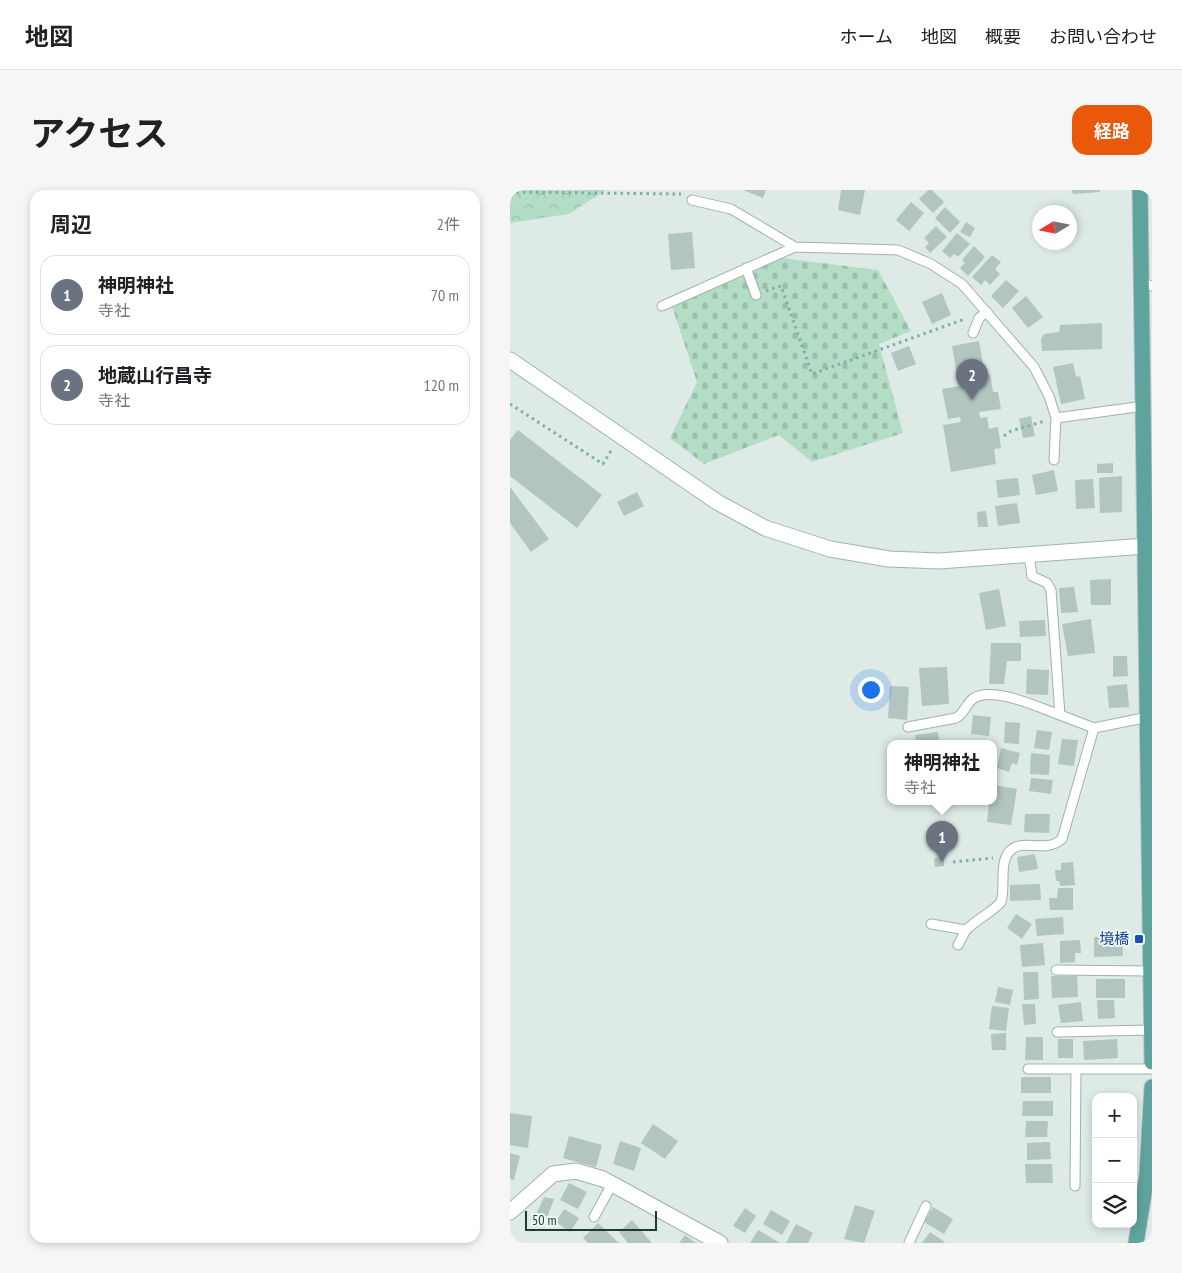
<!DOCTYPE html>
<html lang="ja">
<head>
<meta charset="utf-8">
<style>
  :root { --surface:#fff; --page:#f6f6f6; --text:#202124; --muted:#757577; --line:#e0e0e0; --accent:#ea580c }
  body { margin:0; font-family:"PT Sans Narrow","Noto Sans JP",sans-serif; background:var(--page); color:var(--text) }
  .controls { position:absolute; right:15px; bottom:15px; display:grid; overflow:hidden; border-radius:10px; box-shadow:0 2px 8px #0003 }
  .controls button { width:45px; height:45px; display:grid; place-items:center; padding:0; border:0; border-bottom:1px solid var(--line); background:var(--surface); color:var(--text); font:25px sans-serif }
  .compass { position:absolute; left:522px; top:15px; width:45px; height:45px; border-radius:50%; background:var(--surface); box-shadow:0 2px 8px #0003; rotate:260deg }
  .scale { position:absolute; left:15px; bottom:12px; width:132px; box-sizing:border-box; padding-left:5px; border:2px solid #1e3a37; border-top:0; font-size:14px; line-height:18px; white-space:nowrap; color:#1e3a37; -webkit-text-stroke:4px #edf7f4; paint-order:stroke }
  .you { position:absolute; left:360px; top:499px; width:18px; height:18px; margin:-12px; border:4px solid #fff; border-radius:50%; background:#1a73e8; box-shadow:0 0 0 8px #1a73e833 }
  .badge { display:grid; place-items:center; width:32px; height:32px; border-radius:50%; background:var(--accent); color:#fff; font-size:16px; font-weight:700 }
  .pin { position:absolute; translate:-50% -41px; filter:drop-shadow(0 1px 2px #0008) }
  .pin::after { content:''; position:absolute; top:26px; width:18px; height:15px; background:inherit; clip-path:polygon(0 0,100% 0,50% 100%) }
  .popup { position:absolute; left:377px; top:550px; width:110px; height:65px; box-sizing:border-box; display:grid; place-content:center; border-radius:10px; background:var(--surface); filter:drop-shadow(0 1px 4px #0005); font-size:16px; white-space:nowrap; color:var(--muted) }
  .popup b { font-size:19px; color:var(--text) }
  .popup::after { content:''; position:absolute; left:50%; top:100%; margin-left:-10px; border:10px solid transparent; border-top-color:var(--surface) }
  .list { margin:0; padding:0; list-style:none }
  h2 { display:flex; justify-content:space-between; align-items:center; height:65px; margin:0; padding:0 20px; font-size:21px }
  h2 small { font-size:16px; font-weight:400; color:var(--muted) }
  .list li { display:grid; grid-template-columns:32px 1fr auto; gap:15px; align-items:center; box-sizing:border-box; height:80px; margin:0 10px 10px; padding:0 10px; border:1px solid var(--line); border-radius:15px }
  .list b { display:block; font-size:19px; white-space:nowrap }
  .list p { margin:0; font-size:16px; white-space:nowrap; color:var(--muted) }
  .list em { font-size:16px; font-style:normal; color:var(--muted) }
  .icon { flex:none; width:28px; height:28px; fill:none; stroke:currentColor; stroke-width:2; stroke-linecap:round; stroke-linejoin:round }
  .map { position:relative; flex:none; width:642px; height:1053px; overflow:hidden; border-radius:15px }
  header { display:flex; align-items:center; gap:30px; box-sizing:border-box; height:70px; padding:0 25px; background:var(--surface); border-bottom:1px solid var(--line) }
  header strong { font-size:24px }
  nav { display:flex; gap:28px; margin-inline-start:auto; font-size:18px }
  .intro { display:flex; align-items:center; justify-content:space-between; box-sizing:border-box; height:120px; padding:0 30px }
  h1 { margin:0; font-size:35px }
  .button { padding:12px 22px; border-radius:15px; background:var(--accent); color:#fff; font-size:18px; font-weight:700 }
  main { display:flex; gap:30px; padding:0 30px }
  aside { flex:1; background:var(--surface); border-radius:15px; box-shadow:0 2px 8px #0003 }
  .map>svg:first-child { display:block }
  .forest { fill:url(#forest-crowns) }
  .cemetery { fill:url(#cemetery-stones) }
  .building { fill:#b2c5c0 }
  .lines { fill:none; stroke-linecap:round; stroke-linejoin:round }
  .lane-casing { stroke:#a0b2ae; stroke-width:11 }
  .street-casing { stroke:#a0b2ae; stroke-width:17 }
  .secondary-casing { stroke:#9bb6b1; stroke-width:17 }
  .primary-casing { stroke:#bcc4c3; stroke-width:17 }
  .path { stroke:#7bb0a8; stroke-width:3; stroke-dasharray:2.5 4; stroke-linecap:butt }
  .lane { stroke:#fff; stroke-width:9 }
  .street { stroke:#fff; stroke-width:15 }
  .secondary { stroke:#fff; stroke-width:15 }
  .primary { stroke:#5ea39d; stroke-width:15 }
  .transit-dot { fill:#1a4fb4; stroke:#edf7f4; stroke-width:2 }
  .labels { text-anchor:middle; stroke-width:4; stroke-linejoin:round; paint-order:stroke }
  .transit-label { font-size:15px; fill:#164399; stroke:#edf7f4; text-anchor:end }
</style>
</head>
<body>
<header>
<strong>地図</strong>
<nav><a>ホーム</a><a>地図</a><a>概要</a><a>お問い合わせ</a></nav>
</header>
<div class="intro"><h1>アクセス</h1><a class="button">経路</a></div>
<main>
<aside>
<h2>周辺<small>2件</small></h2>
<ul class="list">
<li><span class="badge" style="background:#6b7280">1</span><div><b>神明神社</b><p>寺社</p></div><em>70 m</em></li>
<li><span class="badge" style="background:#6b7280">2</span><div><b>地蔵山行昌寺</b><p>寺社</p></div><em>120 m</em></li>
</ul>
</aside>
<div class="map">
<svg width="642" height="1053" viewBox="0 0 642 1053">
  <defs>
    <pattern id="forest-crowns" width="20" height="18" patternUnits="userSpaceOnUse" patternTransform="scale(1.25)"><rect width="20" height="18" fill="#b4ddc6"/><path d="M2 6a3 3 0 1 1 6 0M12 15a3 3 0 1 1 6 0" fill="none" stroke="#9abeab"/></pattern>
    <pattern id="cemetery-stones" width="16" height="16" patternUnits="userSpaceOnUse" patternTransform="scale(1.25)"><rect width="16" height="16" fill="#b4ddc6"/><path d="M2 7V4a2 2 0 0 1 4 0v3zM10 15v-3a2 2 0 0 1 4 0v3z" fill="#9abeab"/></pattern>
  </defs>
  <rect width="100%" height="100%" fill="#ddeae6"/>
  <path class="forest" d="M0 0H96L59 24 0 33Z"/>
  <path class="cemetery" d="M272 68 368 80 401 141 369 154 393 243 302 272 269 245 194 274 160 248 187 192 162 116Z"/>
  <path class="building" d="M233 0H256L253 8Z
    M331 0H355L350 25 328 20Z
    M418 0H422L434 12 423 23 409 9Z
    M562 0H590V2L563 4Z
    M401 12 414 23 399 41 386 30Z
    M435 17 450 32 440 43 425 28Z
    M456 32 465 38 460 47 450 42Z
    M426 36 437 47 420 63 415 57 419 53 414 48Z
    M182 42 185 78 161 80 158 44Z
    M447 43 460 54 448 67 444 64 440 68 432 61Z
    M464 56 475 67 458 86 450 78 455 73 452 70Z
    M482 65 491 72 485 79 490 84 480 95 475 90 471 95 462 87Z
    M496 90 509 101 493 118 481 106Z
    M432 103 441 125 422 134 412 112Z
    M516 106 533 127 518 138 502 118Z
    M592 133V159L532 161 531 149 534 144 549 142 550 135Z
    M469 151 475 185 480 184 483 202H488L491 219 469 222 470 228 477 227 479 239 488 237 491 258 484 259 486 274 441 282 433 235 451 232 450 227 438 229 432 199 456 195 455 190 448 191 442 156Z
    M399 156 406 174 388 181 381 163Z
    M563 173 566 187 570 186 575 209 551 214 543 177Z
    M521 226 525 246 513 248 509 229Z
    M8 240 92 305 67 338 0 286V250Z
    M603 273V283H587V274Z
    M544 280 548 301 526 305 522 285Z
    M612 286V322L590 323 589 288Z
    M508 288 510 305 488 308 486 290Z
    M583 289 585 318 566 319 565 290Z
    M0 297 39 349 21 362 0 333Z
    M127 302 134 316 114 326 107 312Z
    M507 313 510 333 488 336 485 316Z
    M476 321 478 337H468L467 322Z
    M601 389V415H581L580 390Z
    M564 397 568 422 551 423 549 398Z
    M489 399 496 436 476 440 469 403Z
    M581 429 585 463 558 466 552 434Z
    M535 430 536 446 510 447 509 431Z
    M481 453H511V471H497L494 494H479Z
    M603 466H617L618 486 603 487Z
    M437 477 439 514 412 516 409 478Z
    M517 479 539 480 538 505 516 504Z
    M617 494 619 517 599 518 597 496Z
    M380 496 399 497 397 530 378 528Z
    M463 525 481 527 479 546 461 544Z
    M495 532 510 533 509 554 494 553Z
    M527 540 542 542 539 560 524 558Z
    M428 542 429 553H406L405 545Z
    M552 549 568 550 564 576 548 574Z
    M491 558 510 563 507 575 502 573 499 582 487 578Z
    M521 563 540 565 539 585 520 584Z
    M521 588 543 590 541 604 519 601Z
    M483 595 507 599 501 635 477 632 479 611H483Z
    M515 624H540L539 643 514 642Z
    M525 664 528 679 509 682 507 667Z
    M434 667V676L425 677 424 668Z
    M563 672 565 695 550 696 549 691H546L545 680H551V673Z
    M530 694 531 710 500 711V695Z
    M548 698H563V720H540L539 708H547Z
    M506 724 522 734 512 749 497 738Z
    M553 727 554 744 527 746 525 729Z
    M612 746 613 766 584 767V747Z
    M570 750 571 763H565V772L550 773V751Z
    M533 753 535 775 512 777 510 755Z
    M513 782H528L529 809 514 810Z
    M541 786H567L568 807 542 808Z
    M586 789H615V808H586Z
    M488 797 503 800 500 815 485 812Z
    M587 810H604L605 828 588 829Z
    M571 812 573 831 551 833 548 815Z
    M512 814H525L526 834 514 835Z
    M482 816 499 818 496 841 479 839Z
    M496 843V860H482L481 844Z
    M516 847H533V870H515Z
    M548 849H563V868H548Z
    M607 849 608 868 574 870 573 851Z
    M511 887H541V903H511Z
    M513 911H543V926H512Z
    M0 923 22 926 18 958 0 955Z
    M516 931H538L537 947H515Z
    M143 934 168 951 155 969 131 953Z
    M59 946 92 955 86 977 53 968Z
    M110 951 131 958 124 981 103 974Z
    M540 952 541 969 517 970V953Z
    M0 963 10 966 4 990 0 989Z
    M515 974H542L543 993H516Z
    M59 993 77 1002 68 1019 50 1010Z
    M34 1007 44 1009 35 1033 24 1029Z
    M345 1015 365 1021 354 1053 334 1049Z
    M423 1017 443 1029 434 1044 414 1032Z
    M235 1018 246 1026 235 1043 223 1036Z
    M54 1019 69 1028 60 1042 46 1032Z
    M261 1020 280 1031 272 1045 253 1034Z
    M122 1030 142 1053H118L109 1042Z
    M88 1033 109 1053H78L73 1048Z
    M286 1034 303 1043 298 1053H276Z
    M248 1040 270 1053H240Z
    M420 1042 435 1052 434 1053H412Z
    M175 1045 186 1053H169Z"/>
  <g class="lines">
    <defs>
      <path id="lane" d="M182 10 221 19 285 57 388 60 421 74 452 94 524 177 539 206 546 228 634 216
        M236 78 246 105
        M632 93 642 96
        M152 116 285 57
        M463 143 469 128 477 122
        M544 270 546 228
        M519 365 522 386 537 393 541 400 550 525 584 538 638 527
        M398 537 446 528C455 523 456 513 464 508 484 496 530 518 550 525
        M421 734 456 740C467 729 484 721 491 712 496 698 488 671 501 660 515 648 535 664 552 649L584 538
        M448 755 456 740
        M546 780 640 781
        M547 842 641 840
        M518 879H642
        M565 996 566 879
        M84 1027 102 994
        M399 1053 416 1016"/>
      <path id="street" d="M0 1022 43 984 66 981 93 989 210 1053"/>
      <path id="secondary" d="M0 170 207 312 255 338 320 359 379 369 429 371 636 356"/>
      <path id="primary" d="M630 0 642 872
        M626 1053 637 985 642 897"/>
    </defs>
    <use href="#lane" class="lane-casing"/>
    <use href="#street" class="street-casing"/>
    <use href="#secondary" class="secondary-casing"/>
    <use href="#primary" class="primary-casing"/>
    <path class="path" d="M0 2 171 4
      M256 101 271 96 302 184 455 129
      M0 214 93 274 102 259
      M494 246 501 241 535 231
      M443 672 483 668"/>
    <use href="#lane" class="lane"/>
    <use href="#street" class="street"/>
    <use href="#secondary" class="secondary"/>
    <use href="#primary" class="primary"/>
  </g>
  <rect class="transit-dot" x="624" y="744" width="10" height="10" rx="2.5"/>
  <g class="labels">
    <g class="transit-label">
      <text x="619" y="754">境橋</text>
    </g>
  </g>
</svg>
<div class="controls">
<button>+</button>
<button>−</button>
<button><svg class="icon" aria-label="layers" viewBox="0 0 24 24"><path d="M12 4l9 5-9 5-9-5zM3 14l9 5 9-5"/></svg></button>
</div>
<svg class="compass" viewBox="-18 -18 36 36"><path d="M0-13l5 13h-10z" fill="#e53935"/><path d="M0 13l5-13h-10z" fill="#757577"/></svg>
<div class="scale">50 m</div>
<div class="you"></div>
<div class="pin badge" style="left:432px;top:672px;background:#6b7280">1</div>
<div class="popup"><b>神明神社</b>寺社</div>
<div class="pin badge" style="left:462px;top:210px;background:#6b7280">2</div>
</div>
</main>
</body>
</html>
